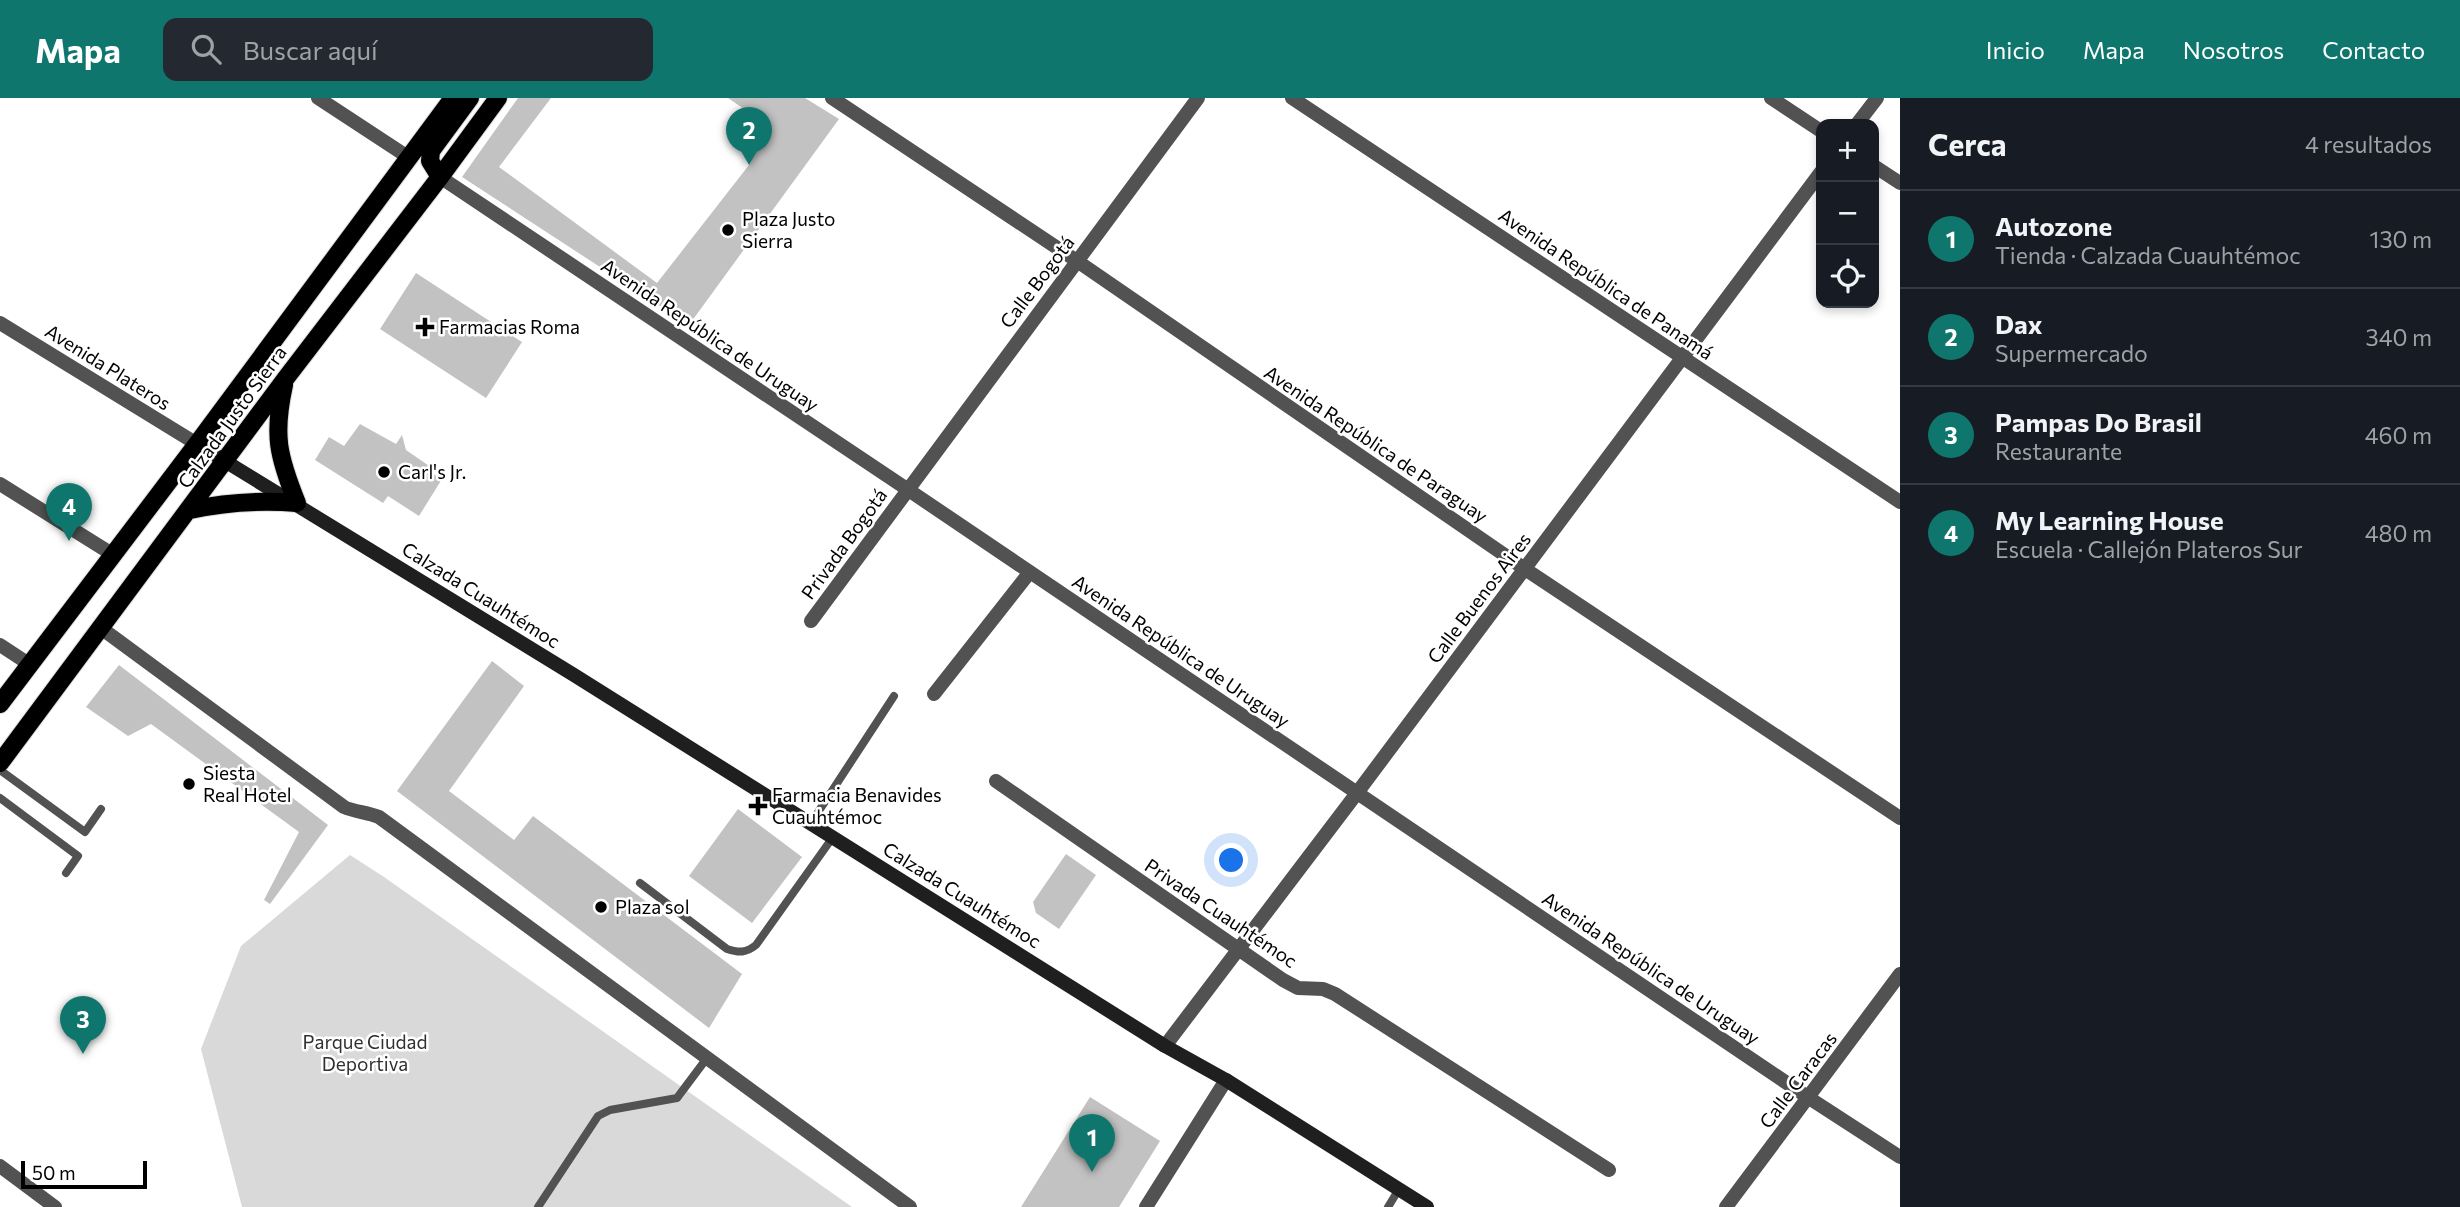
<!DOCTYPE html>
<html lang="es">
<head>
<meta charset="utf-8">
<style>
  :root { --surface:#171b24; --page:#242831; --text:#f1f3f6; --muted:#9ea1a6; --line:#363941; --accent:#0f766e }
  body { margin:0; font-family:Commissioner,sans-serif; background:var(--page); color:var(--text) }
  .controls { position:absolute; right:21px; top:21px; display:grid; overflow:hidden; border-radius:14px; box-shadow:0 4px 10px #0003 }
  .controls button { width:63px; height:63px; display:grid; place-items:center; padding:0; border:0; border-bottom:2px solid var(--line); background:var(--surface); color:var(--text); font:35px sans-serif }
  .scale { position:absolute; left:21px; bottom:18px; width:126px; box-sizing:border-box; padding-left:7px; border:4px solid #000; border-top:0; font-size:19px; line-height:24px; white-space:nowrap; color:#000; -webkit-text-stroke:5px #fff; paint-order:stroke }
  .you { position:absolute; left:1232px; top:763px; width:24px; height:24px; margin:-18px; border:5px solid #fff; border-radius:50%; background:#1a73e8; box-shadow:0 0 0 10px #1a73e833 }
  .badge { display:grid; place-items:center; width:46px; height:46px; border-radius:50%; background:var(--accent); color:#fff; font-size:23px; font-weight:700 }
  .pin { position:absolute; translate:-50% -58px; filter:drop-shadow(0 2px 4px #0008) }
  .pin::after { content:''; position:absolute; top:37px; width:24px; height:21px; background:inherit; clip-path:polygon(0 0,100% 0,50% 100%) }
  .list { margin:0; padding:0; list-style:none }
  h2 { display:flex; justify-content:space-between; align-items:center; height:91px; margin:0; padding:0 28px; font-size:30px }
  h2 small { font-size:23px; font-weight:400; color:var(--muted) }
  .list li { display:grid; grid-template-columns:46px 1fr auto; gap:21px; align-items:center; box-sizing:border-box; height:98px; padding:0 28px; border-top:2px solid var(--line) }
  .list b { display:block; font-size:26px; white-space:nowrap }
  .list p { margin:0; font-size:23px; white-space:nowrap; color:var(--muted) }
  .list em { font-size:23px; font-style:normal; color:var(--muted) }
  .icon { flex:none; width:38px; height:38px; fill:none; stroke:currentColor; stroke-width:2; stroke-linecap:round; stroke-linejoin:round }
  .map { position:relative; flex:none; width:1900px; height:1109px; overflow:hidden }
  header { display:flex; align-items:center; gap:42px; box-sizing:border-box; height:98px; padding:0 35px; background:var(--accent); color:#fff }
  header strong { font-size:33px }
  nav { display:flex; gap:38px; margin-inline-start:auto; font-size:24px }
  .search { width:490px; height:63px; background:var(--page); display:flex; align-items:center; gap:18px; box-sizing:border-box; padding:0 24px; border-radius:14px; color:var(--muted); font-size:26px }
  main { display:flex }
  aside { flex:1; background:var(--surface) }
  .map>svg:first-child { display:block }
  .green { fill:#d9d9d9 }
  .building { fill:#c2c2c2 }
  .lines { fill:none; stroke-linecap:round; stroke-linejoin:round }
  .primary-casing { stroke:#dbdbdb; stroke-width:20 }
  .service { stroke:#525252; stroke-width:8 }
  .minor { stroke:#525252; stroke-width:14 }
  .secondary { stroke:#1f1f1f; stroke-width:14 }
  .primary { stroke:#000; stroke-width:18 }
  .poi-dot { fill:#000; stroke:#fff; stroke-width:2.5 }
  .labels { text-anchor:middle; stroke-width:5; stroke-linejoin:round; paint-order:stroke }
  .poi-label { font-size:19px; fill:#000; stroke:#fff; text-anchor:start }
  .street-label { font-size:19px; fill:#000; stroke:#fff }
  .park-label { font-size:19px; fill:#303030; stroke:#fff }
</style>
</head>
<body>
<header>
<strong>Mapa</strong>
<div class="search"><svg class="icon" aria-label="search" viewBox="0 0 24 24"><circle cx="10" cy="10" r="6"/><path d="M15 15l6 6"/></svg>Buscar aquí</div>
<nav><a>Inicio</a><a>Mapa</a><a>Nosotros</a><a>Contacto</a></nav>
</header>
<main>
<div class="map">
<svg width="1900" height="1109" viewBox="0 0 1900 1109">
  <rect width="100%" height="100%" fill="#fff"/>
  <path class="green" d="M350 757 384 779 852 1109H242L201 951 241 848Z"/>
  <path class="building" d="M518 0H551L499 69 657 185 749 67 760 22 728 0H805L839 21 689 227 462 79Z
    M416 175 522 244 486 300 380 231Z
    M360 326 396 346 402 337 406 352 435 372 433 376 442 381 419 418 388 398 383 405 315 362 329 339 344 348Z
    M492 563 524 588 449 693 514 742 533 718 742 876 709 930 397 693Z
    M119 567 328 727 270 806 264 802 299 734 151 626 128 638 86 609Z
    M738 711 802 759 752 825 689 778Z
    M1066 756 1096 777 1059 831 1036 815 1033 804Z
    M1090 999 1160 1043 1119 1109H1021Z"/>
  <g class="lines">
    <defs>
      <path id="primary" d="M440 79 430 63 431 53 470 0
        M190 412C227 404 259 402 297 405 278 358 273 337 284 287
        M0 606 197 346 453 0
        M0 665 286 280 440 79 498 0"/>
    </defs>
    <use href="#primary" class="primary-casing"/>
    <path class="service" d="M0 672 85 734 101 711
      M0 700 78 758 66 775
      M811 725 894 598
      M640 785 727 851C739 855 746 855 756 847L833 739
      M538 1109 598 1018 610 1012 677 1000 707 960
      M1388 1109 1399 1091"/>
    <path class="minor" d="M318 0 408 59
      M832 0 1077 163 1525 471 1900 720
      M1292 0 1900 404
      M1771 0 1821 33
      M1857 26 1877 0
      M1874 68 1900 85
      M440 79 907 391 1809 1000 1900 1059
      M0 225 197 346
      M0 386 112 456
      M811 523 1198 0
      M101 530 344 709C355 714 367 714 379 719L910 1109
      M0 547 29 566
      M934 596 1030 474
      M996 683 1283 882 1298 890 1323 891 1335 896 1609 1072
      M1165 948 1357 695 1821 74
      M0 1068 55 1109
      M1146 1109 1226 982
      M1726 1109 1900 876"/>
    <path class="secondary" d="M197 346 574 577 1165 948 1226 982 1427 1109"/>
    <use href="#primary" class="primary"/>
  </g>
  <g class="poi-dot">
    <circle cx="728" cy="132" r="7"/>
    <path d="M421.5 218.5h7v7h7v7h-7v7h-7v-7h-7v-7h7z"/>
    <circle cx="384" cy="374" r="7"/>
    <circle cx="189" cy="686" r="7"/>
    <path d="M754.5 697.5h7v7h7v7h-7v7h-7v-7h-7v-7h7z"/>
    <circle cx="601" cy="809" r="7"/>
  </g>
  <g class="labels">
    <g class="poi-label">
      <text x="742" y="128">Plaza Justo<tspan x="742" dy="22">Sierra</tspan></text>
      <text x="439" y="236">Farmacias Roma</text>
      <text x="398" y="381">Carl's Jr.</text>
      <text x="203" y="682">Siesta<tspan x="203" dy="22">Real Hotel</tspan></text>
      <text x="772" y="704">Farmacia Benavides<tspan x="772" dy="22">Cuauhtémoc</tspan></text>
      <text x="615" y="816">Plaza sol</text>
    </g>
    <g class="street-label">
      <text transform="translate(1037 184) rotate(-53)" y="7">Calle Bogotá</text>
      <text transform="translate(1606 186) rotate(34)" y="7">Avenida República de Panamá</text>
      <text transform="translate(710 237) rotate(34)" y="7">Avenida República de Uruguay</text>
      <text transform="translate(108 269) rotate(32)" y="7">Avenida Plateros</text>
      <text transform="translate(232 319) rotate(-54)" y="7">Calzada Justo Sierra</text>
      <text transform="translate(1376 346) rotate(34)" y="7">Avenida República de Paraguay</text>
      <text transform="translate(844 446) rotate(-54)" y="7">Privada Bogotá</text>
      <text transform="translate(481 497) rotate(32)" y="7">Calzada Cuauhtémoc</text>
      <text transform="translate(1479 500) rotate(-53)" y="7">Calle Buenos Aires</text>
      <text transform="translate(1181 553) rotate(34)" y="7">Avenida República de Uruguay</text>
      <text transform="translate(962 797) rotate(32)" y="7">Calzada Cuauhtémoc</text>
      <text transform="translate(1221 815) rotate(34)" y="7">Privada Cuauhtémoc</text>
      <text transform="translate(1651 870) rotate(34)" y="7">Avenida República de Uruguay</text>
      <text transform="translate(1798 982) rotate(-53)" y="7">Calle Caracas</text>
    </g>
    <g class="park-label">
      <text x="365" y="951">Parque Ciudad<tspan x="365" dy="22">Deportiva</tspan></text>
    </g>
  </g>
</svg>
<div class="controls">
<button>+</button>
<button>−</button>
<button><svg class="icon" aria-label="locate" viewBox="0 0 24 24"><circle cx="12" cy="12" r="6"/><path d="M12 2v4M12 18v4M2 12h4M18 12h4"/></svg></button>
</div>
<div class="scale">50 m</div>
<div class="you"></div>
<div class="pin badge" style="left:1092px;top:1074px">1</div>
<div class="pin badge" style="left:749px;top:67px">2</div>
<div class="pin badge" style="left:83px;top:956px">3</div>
<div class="pin badge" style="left:69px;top:443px">4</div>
</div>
<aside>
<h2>Cerca<small>4 resultados</small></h2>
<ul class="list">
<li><span class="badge">1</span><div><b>Autozone</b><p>Tienda · Calzada Cuauhtémoc</p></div><em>130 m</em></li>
<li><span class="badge">2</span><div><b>Dax</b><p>Supermercado</p></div><em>340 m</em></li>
<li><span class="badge">3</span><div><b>Pampas Do Brasil</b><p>Restaurante</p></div><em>460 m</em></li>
<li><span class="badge">4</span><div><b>My Learning House</b><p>Escuela · Callejón Plateros Sur</p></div><em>480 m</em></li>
</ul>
</aside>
</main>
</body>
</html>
